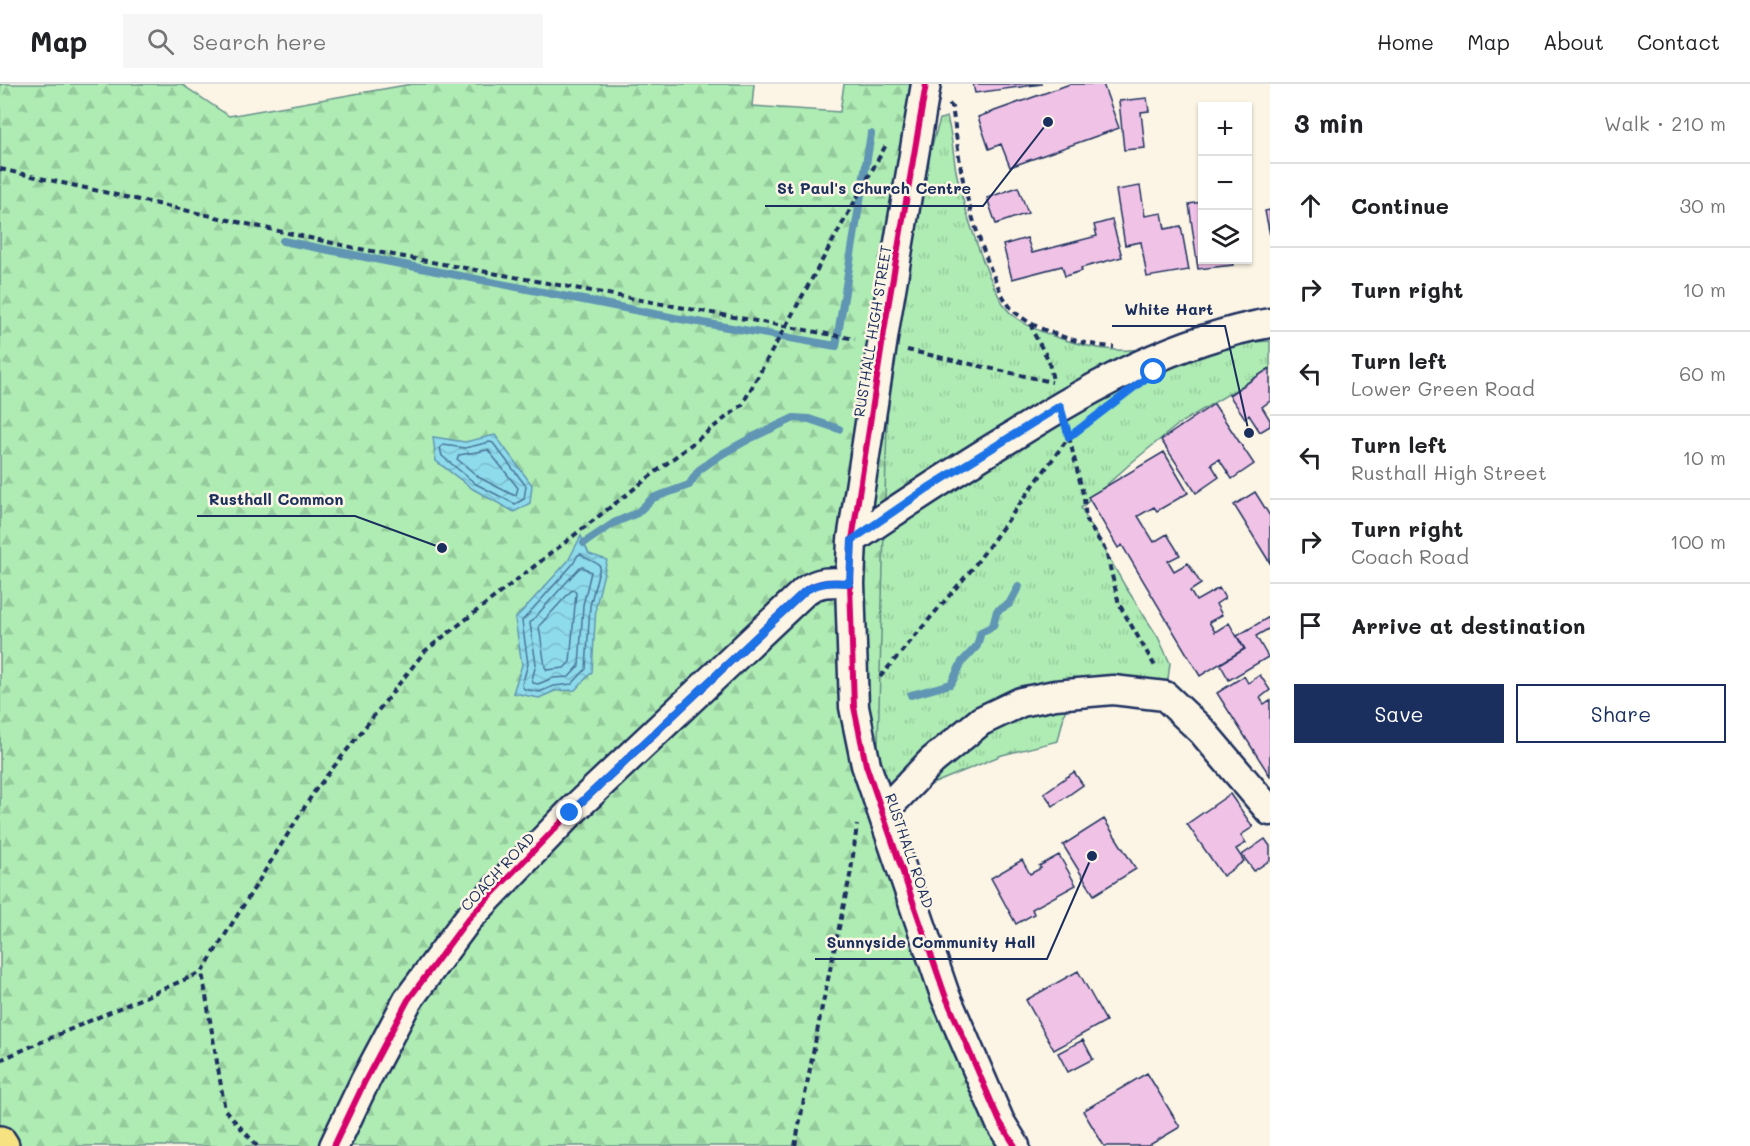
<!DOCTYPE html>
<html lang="en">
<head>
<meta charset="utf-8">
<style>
  :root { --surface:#fff; --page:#f6f6f6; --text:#202124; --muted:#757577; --line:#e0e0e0; --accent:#1b2f5e }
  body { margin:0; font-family:Mali,sans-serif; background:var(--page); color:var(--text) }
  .controls { position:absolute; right:18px; top:18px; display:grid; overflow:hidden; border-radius:0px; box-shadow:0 2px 4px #0004 }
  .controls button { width:54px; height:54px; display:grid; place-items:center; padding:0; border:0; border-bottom:2px solid var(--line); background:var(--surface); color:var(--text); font:30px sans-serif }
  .stop { position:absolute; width:18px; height:18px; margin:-14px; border:4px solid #1a73e8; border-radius:50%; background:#fff }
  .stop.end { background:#1a73e8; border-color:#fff; box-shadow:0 2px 6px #0008 }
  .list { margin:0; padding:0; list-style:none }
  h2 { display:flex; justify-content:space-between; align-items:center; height:78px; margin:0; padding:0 24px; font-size:26px }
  h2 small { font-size:20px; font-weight:400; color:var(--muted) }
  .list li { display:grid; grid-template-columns:39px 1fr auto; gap:18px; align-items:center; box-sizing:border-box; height:84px; padding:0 24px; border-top:2px solid var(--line) }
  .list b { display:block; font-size:22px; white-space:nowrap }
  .list p { margin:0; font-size:20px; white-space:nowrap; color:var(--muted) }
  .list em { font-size:20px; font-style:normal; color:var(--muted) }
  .actions { display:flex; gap:12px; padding:18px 24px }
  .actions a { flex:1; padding:14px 0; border:2px solid var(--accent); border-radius:0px; text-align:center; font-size:21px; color:var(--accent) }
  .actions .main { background:var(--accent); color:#fff }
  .icon { flex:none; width:33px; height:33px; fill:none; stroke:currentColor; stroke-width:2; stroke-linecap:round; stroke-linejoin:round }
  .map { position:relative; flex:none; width:1270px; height:1062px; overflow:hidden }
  header { display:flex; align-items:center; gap:36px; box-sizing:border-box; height:84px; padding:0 30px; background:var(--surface); border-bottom:2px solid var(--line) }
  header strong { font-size:28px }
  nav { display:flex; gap:33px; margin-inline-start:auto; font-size:21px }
  .search { width:420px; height:54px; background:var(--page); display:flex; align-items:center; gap:15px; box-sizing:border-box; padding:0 21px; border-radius:0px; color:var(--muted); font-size:22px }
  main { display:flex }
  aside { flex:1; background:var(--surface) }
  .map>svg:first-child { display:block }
  .grass { fill:url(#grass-tufts); stroke:#648e88; stroke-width:1.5 }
  .forest { fill:url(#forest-firs); stroke:#648e88; stroke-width:1.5 }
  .water { fill:url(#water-waves); stroke:#6096b3; stroke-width:1.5 }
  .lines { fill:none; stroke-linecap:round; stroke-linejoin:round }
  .shore { stroke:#497497; stroke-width:1.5 }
  .stream { stroke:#6096b3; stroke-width:8 }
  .building { fill:#f0c2e6; stroke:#1b2f5e; stroke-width:1.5 }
  .street-casing { stroke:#1b2f5e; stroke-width:33 }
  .primary-casing { stroke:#1b2f5e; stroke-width:38 }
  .path { stroke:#1b2f5e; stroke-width:4; stroke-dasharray:6 4.5; stroke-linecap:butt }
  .street { stroke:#fcf5e5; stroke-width:28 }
  .primary { stroke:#f7e281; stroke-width:33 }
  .cycleway-casing { stroke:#fcf5e5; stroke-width:10 }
  .cycleway { stroke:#d6006c; stroke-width:6 }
  .route { stroke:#1a73e8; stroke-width:8 }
  .labels { text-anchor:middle; stroke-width:5; stroke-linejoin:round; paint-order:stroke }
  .street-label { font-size:15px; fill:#1b2f5e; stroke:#fcf5e5 }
  .leader { fill:none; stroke:#1b2f5e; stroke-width:2 }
  .callout-dot { fill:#1b2f5e; stroke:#fcf5e5; stroke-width:2 }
  .callout-label { font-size:16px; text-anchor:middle; font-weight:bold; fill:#1b2f5e; stroke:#fcf5e5; stroke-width:5; stroke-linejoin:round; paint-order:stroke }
</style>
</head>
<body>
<header>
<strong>Map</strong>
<div class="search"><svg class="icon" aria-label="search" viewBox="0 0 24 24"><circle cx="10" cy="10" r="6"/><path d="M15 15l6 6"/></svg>Search here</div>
<nav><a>Home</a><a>Map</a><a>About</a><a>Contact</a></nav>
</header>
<main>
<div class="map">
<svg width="1270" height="1062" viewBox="0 0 1270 1062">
  <defs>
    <pattern id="grass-tufts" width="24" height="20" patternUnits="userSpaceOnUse" patternTransform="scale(1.5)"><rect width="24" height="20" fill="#aeecb3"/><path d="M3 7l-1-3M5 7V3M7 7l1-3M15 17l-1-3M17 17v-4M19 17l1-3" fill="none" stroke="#95cb9c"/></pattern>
    <pattern id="forest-firs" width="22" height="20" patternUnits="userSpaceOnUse" patternTransform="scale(1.5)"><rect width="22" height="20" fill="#aeecb3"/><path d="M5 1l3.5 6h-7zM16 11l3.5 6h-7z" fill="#95cb9c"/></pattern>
    <pattern id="water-waves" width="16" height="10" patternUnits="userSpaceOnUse" patternTransform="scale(1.5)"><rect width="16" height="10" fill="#8edbec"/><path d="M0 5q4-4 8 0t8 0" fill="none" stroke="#7abccd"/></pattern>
  </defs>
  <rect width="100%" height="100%" fill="#fcf5e5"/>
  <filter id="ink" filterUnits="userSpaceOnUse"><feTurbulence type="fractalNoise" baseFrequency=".0167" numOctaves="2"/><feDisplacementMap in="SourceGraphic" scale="12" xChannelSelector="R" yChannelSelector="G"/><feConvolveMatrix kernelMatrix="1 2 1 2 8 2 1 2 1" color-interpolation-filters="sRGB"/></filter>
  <g filter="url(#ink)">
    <path class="grass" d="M947 33C952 51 953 69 956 87 963 122 986 195 1006 224 1024 248 1086 264 1115 266 1131 267 1149 264 1165 263 1200 261 1235 259 1270 257V285L1180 339 1131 379 1081 424 1125 502 1158 553 1170 579 1167 603 1068 614 1058 657 1002 671 906 711 888 728 872 659 878 360 914 153 917 112 940 35Z"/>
    <path class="forest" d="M0 0H181L229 32 412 0H754L752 22 840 28 844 0H905L924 2 891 199 876 730 1004 1062H0Z"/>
    <path class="water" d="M495 351 532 401 530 419 514 428 473 405 436 377 433 353 465 358Z
      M581 452 589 470 607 476 596 522 592 588 575 606 555 607 539 614 513 609 522 581 515 535 568 477Z"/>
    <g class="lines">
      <path class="shore" d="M490 358 493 359 526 402 524 415 515 420 476 400 442 372 440 364 443 361 465 364Z
        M488 366 518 404 516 411H513L480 394 457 375 459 371Z
        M581 470C586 476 596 477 600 482L590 522 586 585 572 600 554 602 539 608 524 605 522 601 528 580 522 537 573 480 578 471Z
        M583 483 591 488 583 521 579 582 569 593 553 594 538 600 533 599 532 596 536 580 530 539 580 483Z
        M574 506 576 509 570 578 564 584 547 586 545 583 539 542 571 507Z"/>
      <path class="stream" d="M283 157 675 234 836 262 871 50
        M584 459 614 439 637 429 653 414 689 401 699 386 722 370 751 354 794 334 809 335 839 345
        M911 611 951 600 962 578 977 562 981 548 993 542 997 527 1009 520 1019 502"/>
    </g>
    <path class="building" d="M973 0H1042L975 9Z
      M1070 0H1103L1119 44 1010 83 1001 60 989 65 978 33Z
      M1147 14 1149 27 1141 28 1145 64 1124 66 1119 17Z
      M1140 102 1145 132 1162 129 1165 145 1181 142 1189 186 1147 193 1141 158 1125 161 1116 106Z
      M1018 103 1028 129 996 140 987 114Z
      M1202 118V176H1232L1233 181 1198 185 1189 120Z
      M1270 126V151L1265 127Z
      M1112 136 1122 173 1081 184 1082 187 1065 192 1062 182 1012 195 1003 161 1027 154 1032 169 1097 152 1094 141Z
      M1270 284V317L1262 323 1270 336V342L1260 348 1249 331 1245 334 1229 311Z
      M1214 320 1254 380 1232 395 1219 375 1211 380 1219 393 1196 409 1161 356Z
      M1164 368 1188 409 1157 427 1154 423 1138 432 1154 458 1167 450 1180 471 1168 477 1174 487 1188 479 1201 500 1190 507 1196 517 1219 504 1225 514 1216 520 1222 531 1209 538 1215 548 1229 539 1244 565 1200 592 1122 461 1118 464 1088 413Z
      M1255 408 1270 432V479L1234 421Z
      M1269 533 1270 544 1256 552 1268 573 1229 596 1220 580 1245 565 1237 552Z
      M1260 591 1270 606 1260 614 1264 620 1270 616V692L1217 609 1244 592 1248 599Z
      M1074 688 1083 701 1053 722 1044 709Z
      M1230 710 1253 743 1241 751 1246 759 1236 765 1244 777 1223 792 1187 740Z
      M1104 735 1136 785 1094 811 1063 761Z
      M1265 755 1270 762V776L1254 787 1242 771Z
      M1059 771 1076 801 1032 825 1034 830 1016 840 991 794 1022 776 1030 790 1041 784 1039 782Z
      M1078 887 1106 937 1054 966 1026 916Z
      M1083 956 1093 975 1068 988 1058 969Z
      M1147 989 1180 1043 1148 1062H1104L1083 1027Z"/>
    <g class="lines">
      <defs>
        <path id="street" d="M926 0 886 235 852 456 850 499 854 623 866 681 945 911 1000 1038 1015 1062
          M852 456C905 420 958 385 1013 352 1092 302 1177 255 1270 239
          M884 727 932 677 981 637 1021 618 1055 611 1113 606 1165 612 1202 647 1270 727
          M334 1062 365 997 408 916 468 835 570 729 805 507C820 496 833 498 850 499"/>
        <path id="primary" d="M0 1059 2 1062"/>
      </defs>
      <use href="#street" class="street-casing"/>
      <use href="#primary" class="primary-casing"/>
      <path class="path" d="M949 20 952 23C957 52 959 84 967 113 973 138 982 163 991 186 998 202 1005 222 1020 232 1041 249 1088 262 1114 263
        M0 85 355 164 855 255
        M1031 240 1033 248 1048 275 1053 296
        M907 266 1052 298
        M1069 353 1084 414 1086 436 1106 467 1119 520 1156 584
        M880 593 972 485 1069 353 1075 348
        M0 976 202 888
        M257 1062 225 1026 202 888 314 708 425 567 742 321 886 61
        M795 1062 821 928 851 787 857 741"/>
      <use href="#street" class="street"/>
      <use href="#primary" class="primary"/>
      <defs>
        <path id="cycleway" d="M926 0 886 235 852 456 850 499 854 623 866 681 945 911 1000 1038 1015 1062
          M334 1062 365 997 408 916 468 835 570 729 805 507C820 496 833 498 850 499"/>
      </defs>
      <use href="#cycleway" class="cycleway-casing"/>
      <use href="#cycleway" class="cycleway"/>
    </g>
  </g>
  <g class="lines" filter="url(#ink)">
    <path class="route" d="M570 729 805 507C820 497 833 498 850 499L852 456 928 404 1060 322 1069 353 1154 288"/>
  </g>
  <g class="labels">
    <g class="street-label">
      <text transform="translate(873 247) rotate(-81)" y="5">RUSTHALL HIGH STREET</text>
      <text transform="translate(909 767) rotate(71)" y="5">RUSTHALL ROAD</text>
      <text transform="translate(498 788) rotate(-47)" y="5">COACH ROAD</text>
    </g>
  </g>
  <path class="leader" d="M1048 38L983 122H765M1249 349L1225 242H1112M442 464L355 432H197M1092 772L1047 875H815"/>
  <g class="callout-dot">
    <circle cx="1048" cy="38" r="6"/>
    <circle cx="1249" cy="349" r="6"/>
    <circle cx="442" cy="464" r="6"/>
    <circle cx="1092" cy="772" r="6"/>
  </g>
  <g class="callout-label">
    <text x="874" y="110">St Paul's Church Centre</text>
    <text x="1169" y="231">White Hart</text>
    <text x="276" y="421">Rusthall Common</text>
    <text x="931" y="864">Sunnyside Community Hall</text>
  </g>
</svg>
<div class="controls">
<button>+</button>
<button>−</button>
<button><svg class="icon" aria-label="layers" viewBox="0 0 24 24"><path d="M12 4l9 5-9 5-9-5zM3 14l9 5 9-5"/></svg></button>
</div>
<div class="stop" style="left:1154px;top:288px"></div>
<div class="stop end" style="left:570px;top:729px"></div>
</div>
<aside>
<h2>3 min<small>Walk · 210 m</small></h2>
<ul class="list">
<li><svg class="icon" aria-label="ahead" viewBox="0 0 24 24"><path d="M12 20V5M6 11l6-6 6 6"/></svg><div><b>Continue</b></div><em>30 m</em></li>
<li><svg class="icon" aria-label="right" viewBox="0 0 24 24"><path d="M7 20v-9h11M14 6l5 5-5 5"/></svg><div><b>Turn right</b></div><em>10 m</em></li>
<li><svg class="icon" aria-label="left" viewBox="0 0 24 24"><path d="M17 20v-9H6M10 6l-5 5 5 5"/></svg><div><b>Turn left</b><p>Lower Green Road</p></div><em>60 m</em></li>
<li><svg class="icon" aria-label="left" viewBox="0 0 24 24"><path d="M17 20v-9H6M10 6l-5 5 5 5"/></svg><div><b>Turn left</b><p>Rusthall High Street</p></div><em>10 m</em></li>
<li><svg class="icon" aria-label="right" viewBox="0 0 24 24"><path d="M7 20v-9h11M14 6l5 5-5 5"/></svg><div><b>Turn right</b><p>Coach Road</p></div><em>100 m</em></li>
<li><svg class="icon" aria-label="arrive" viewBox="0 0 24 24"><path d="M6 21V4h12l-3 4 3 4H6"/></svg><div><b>Arrive at destination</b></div></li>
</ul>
<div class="actions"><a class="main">Save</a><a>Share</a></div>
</aside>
</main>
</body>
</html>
